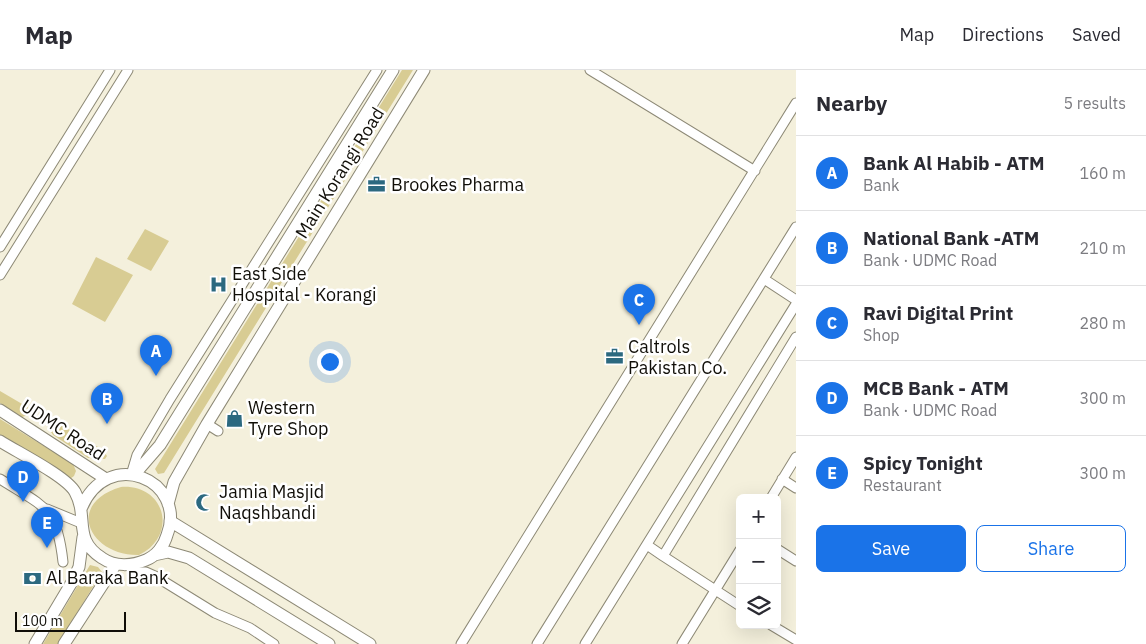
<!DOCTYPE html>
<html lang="en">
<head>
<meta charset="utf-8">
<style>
  :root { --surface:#fff; --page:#f2f2f3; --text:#2b2b33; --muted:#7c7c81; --line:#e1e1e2; --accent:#1a73e8 }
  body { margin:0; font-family:"IBM Plex Sans",sans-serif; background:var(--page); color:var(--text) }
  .controls { position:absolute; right:15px; bottom:15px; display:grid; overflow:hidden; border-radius:8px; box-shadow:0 5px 20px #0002 }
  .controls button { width:45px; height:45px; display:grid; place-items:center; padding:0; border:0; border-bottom:1px solid var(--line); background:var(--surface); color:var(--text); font:25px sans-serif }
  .scale { position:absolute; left:15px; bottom:12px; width:111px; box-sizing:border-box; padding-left:5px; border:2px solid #100e08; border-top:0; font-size:14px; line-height:18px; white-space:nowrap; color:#100e08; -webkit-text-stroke:4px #fff; paint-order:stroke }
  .you { position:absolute; left:329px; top:291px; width:18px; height:18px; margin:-12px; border:4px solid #fff; border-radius:50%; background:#1a73e8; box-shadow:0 0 0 8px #1a73e833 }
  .badge { display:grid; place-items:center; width:32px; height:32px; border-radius:50%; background:var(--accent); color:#fff; font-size:16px; font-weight:700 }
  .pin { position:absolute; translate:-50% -41px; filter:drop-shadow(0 1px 2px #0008) }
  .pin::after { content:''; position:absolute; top:26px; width:18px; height:15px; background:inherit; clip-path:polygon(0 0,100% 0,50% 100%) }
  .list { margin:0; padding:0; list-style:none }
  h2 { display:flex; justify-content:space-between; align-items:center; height:65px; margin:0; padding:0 20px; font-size:21px }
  h2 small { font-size:16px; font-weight:400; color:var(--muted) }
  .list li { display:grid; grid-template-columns:32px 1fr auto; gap:15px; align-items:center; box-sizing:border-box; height:75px; padding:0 20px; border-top:1px solid var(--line) }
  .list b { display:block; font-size:19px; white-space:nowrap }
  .list p { margin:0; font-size:16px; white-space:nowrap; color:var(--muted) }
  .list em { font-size:16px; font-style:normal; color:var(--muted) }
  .actions { display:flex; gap:10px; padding:15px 20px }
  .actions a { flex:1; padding:11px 0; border:1px solid var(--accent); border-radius:8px; text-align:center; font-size:18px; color:var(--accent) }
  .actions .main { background:var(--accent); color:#fff }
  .icon { flex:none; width:28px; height:28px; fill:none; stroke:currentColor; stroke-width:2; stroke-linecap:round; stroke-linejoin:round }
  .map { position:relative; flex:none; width:796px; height:574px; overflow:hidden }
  header { display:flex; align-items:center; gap:30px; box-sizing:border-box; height:70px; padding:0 25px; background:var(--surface); border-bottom:1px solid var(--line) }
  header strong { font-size:24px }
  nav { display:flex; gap:28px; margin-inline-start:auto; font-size:18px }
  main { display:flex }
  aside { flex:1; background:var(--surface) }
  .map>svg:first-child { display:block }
  .green { fill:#d8cc93 }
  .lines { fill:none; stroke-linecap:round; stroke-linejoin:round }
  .minor-casing { stroke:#8d8976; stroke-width:11 }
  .major-casing { stroke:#8d8976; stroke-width:13 }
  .minor { stroke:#fff; stroke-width:9 }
  .major { stroke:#fff; stroke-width:11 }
  .labels { text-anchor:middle; stroke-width:5; stroke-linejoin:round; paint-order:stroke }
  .street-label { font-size:18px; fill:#100e08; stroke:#fff }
  .poi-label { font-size:18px; fill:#100e08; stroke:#fff; text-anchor:start }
</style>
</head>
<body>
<header>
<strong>Map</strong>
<nav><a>Map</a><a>Directions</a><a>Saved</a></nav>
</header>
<main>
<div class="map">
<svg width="796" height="574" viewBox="0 0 796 574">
  <rect width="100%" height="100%" fill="#f4f0dc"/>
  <path class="green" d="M402 0H413L164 403 158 404 155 399Z
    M145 159 169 171 151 201 127 189Z
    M96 187 133 205 105 252 72 234Z
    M0 321 29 338 28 345 22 347 0 333Z
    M0 349 73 394 76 401 74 406 70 409 0 368Z
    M60 354 103 380 107 386 105 389 88 388 53 365 51 362 54 356Z
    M121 417C165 414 179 465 139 485 90 486 64 434 121 417Z
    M90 495 98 497 102 502 58 574H43Z"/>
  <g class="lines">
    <defs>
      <path id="minor" d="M590 0 755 101
        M0 177 110 0
        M0 205 128 0
        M764 209 796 230
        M207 354 218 361
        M131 405 137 385 170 329 377 0
        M0 409C44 437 57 436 63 492
        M782 409 796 418
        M771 428 796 387
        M47 439 81 453
        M647 475 663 486 796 267
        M777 479 796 491
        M663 486 740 536
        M134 502H146L155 506 215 543 250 558 274 574
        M771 555 796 570
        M461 574 796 33
        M537 574 796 157
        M585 574 796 234
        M682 574 740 480"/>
      <path id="major" d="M0 340 106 409
        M0 371C17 382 66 406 75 422 89 447 72 469 102 488 115 497 132 496 146 490 156 486 164 476 167 465 188 410 107 375 81 439
        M134 405 160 375 393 0
        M168 434 174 412 207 354 424 0
        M170 451 370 574
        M154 485 168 482 189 488 329 574
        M35 574 72 512 79 497 83 467
        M64 574 116 494"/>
    </defs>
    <use href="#minor" class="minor-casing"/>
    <use href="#major" class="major-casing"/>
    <use href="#minor" class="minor"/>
    <use href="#major" class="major"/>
  </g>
  <defs>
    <symbol id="office-bare" viewBox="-9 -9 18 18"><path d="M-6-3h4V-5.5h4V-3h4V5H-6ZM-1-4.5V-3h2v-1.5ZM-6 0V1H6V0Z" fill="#2c6980" stroke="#fff" stroke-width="2.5" paint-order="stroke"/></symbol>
    <symbol id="hospital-bare" viewBox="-9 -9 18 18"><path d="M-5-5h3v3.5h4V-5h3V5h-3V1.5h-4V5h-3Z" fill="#2c6980" stroke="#fff" stroke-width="2.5" paint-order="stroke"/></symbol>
    <symbol id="shop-bare" viewBox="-9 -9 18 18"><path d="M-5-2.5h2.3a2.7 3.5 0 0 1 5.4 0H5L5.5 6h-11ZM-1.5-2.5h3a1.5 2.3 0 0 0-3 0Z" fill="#2c6980" stroke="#fff" stroke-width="2.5" paint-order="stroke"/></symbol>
    <symbol id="mosque-bare" viewBox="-9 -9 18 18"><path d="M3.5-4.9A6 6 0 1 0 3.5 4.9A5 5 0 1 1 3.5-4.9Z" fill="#2c6980" stroke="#fff" stroke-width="2.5" paint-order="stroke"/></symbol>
    <symbol id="bank-bare" viewBox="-9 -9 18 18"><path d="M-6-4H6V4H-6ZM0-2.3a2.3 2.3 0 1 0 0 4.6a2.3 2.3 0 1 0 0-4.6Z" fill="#2c6980" stroke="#fff" stroke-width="2.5" paint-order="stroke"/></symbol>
  </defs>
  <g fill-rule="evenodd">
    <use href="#office-bare" x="364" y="102" width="25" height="25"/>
    <use href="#hospital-bare" x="206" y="202" width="25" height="25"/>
    <use href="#office-bare" x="602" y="274" width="25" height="25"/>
    <use href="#shop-bare" x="222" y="336" width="25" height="25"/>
    <use href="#mosque-bare" x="192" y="420" width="25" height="25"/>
    <use href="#bank-bare" x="20" y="496" width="25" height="25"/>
  </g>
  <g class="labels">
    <g class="street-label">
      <text transform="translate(340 103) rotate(-58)" y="6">Main Korangi Road</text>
      <text transform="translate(63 360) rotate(33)" y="6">UDMC Road</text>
    </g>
    <g class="poi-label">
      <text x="391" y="121">Brookes Pharma</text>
      <text x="232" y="210">East Side<tspan x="232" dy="21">Hospital - Korangi</tspan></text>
      <text x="628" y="283">Caltrols<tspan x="628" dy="21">Pakistan Co.</tspan></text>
      <text x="248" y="344">Western<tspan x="248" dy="21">Tyre Shop</tspan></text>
      <text x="219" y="428">Jamia Masjid<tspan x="219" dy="21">Naqshbandi</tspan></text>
      <text x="46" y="514">Al Baraka Bank</text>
    </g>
  </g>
</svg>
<div class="controls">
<button>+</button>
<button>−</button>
<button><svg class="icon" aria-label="layers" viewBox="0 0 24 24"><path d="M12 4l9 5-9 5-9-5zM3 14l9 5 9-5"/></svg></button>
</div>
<div class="scale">100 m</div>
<div class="you"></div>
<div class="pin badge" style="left:156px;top:306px">A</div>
<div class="pin badge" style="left:107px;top:354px">B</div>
<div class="pin badge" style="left:639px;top:255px">C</div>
<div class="pin badge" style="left:23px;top:432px">D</div>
<div class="pin badge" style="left:47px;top:478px">E</div>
</div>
<aside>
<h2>Nearby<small>5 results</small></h2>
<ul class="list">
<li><span class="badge">A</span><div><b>Bank Al Habib - ATM</b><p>Bank</p></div><em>160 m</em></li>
<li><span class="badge">B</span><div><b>National Bank -ATM</b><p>Bank · UDMC Road</p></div><em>210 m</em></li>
<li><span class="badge">C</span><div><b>Ravi Digital Print</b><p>Shop</p></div><em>280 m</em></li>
<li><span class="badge">D</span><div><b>MCB Bank - ATM</b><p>Bank · UDMC Road</p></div><em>300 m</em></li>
<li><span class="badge">E</span><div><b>Spicy Tonight</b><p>Restaurant</p></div><em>300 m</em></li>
</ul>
<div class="actions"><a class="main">Save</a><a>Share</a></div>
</aside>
</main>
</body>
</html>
